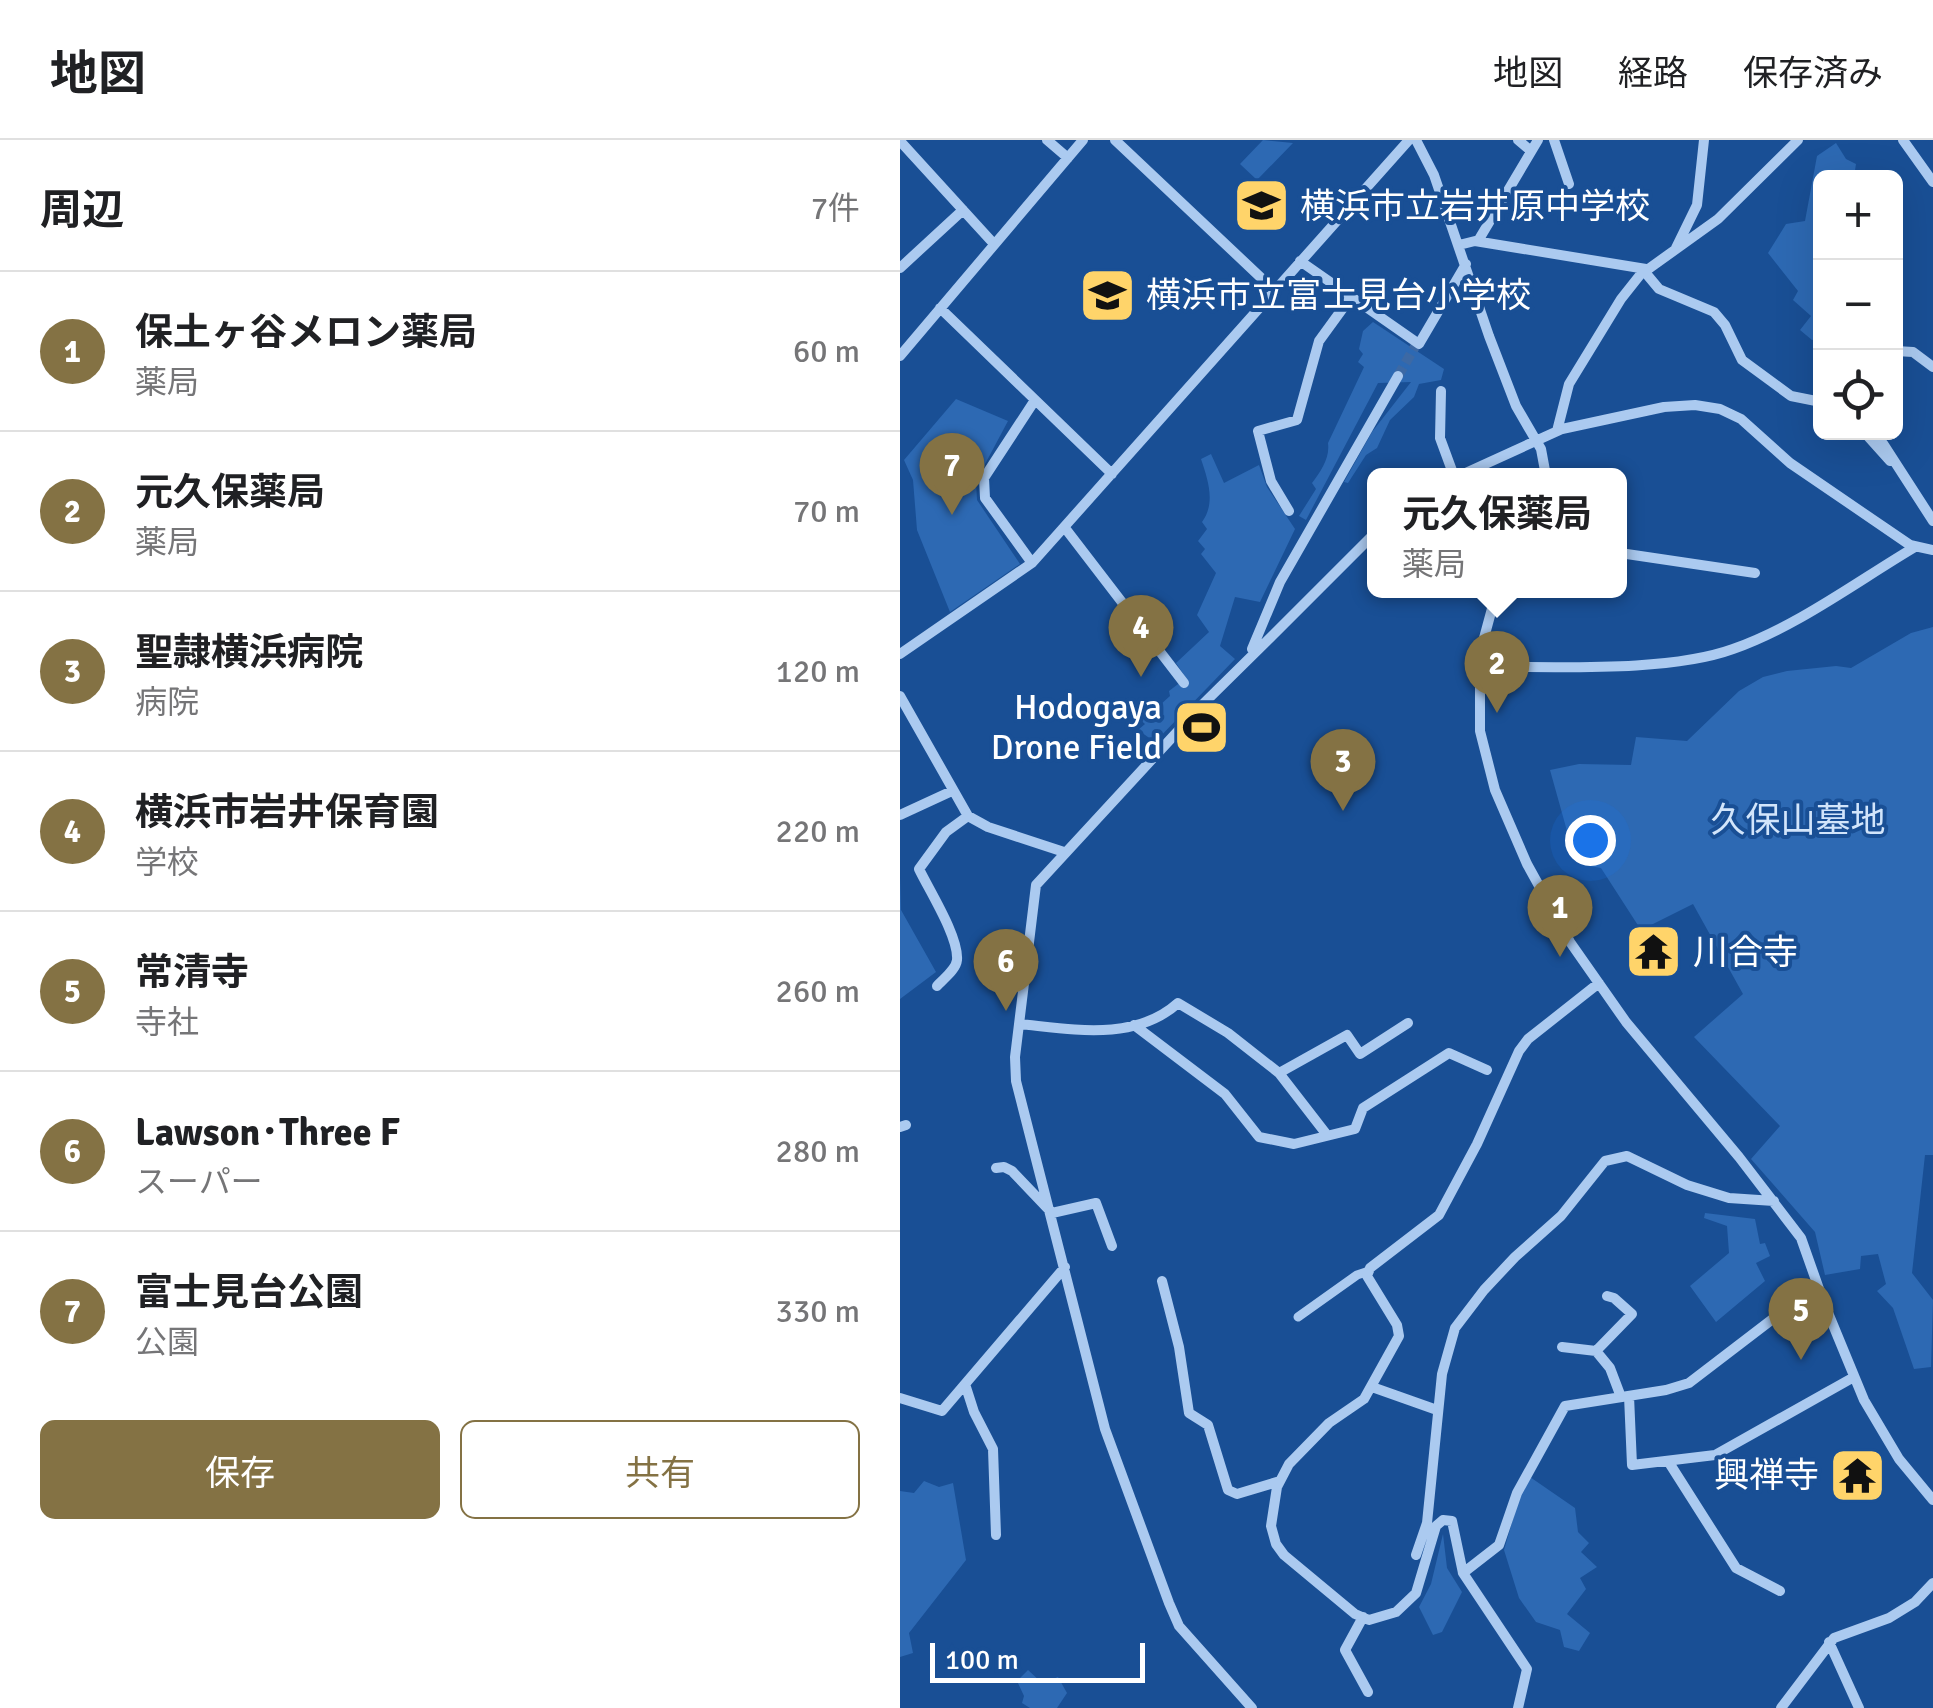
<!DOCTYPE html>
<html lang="ja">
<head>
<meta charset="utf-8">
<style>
  :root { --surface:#fff; --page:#f6f6f6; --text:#202124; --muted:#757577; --line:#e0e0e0; --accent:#847244 }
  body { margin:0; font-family:Signika,"Noto Sans JP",sans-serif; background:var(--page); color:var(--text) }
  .controls { position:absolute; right:30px; top:30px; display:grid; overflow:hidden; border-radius:15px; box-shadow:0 10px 40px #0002 }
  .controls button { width:90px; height:90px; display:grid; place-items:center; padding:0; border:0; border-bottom:2px solid var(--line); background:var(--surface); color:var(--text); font:50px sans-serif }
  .scale { position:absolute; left:30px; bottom:25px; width:215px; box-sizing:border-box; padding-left:10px; border:5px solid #fff; border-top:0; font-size:28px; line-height:35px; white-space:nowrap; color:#fff; -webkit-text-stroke:8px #194f95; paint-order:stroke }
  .you { position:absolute; left:690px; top:700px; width:35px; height:35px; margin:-25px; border:8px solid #fff; border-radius:50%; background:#1a73e8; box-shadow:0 0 0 15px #1a73e833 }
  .badge { display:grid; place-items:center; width:65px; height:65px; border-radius:50%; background:var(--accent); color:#fff; font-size:32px; font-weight:700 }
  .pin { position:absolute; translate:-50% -82px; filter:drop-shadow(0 2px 5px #0008) }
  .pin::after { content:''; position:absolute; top:52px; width:35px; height:30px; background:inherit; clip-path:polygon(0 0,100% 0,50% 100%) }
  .popup { position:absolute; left:467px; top:328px; width:260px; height:130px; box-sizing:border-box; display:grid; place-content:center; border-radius:15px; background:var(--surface); filter:drop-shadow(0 2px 8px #0005); font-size:32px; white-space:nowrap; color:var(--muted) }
  .popup b { font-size:38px; color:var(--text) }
  .popup::after { content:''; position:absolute; left:50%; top:100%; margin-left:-20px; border:20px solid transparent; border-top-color:var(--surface) }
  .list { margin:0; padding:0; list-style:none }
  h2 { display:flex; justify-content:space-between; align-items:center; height:130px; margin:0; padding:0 40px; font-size:42px }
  h2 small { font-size:32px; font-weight:400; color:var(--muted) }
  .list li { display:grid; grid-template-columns:65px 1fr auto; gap:30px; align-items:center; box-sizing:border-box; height:160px; padding:0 40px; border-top:2px solid var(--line) }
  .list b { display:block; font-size:38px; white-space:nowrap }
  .list p { margin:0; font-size:32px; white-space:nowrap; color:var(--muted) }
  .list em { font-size:32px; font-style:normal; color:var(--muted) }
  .actions { display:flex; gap:20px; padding:30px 40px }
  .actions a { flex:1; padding:22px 0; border:2px solid var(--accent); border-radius:15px; text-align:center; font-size:35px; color:var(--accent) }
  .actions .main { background:var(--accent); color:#fff }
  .icon { flex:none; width:55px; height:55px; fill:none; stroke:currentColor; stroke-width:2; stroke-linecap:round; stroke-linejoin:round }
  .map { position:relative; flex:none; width:1033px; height:1568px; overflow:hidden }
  header { display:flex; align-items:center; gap:60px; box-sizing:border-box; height:140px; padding:0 50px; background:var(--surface); border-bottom:2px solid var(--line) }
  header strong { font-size:48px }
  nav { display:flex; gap:55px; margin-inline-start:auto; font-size:35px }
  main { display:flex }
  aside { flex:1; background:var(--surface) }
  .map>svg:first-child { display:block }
  .green { fill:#2d69b3 }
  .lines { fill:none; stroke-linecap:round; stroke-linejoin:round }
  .minor-tunnel { stroke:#3c69a5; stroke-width:10; stroke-dasharray:10 5; stroke-linecap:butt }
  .pedestrian { stroke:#abcaf0; stroke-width:9 }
  .minor { stroke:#abcaf0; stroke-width:10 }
  .labels { text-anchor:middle; stroke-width:8; stroke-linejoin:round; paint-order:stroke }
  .poi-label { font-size:35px; fill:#fff; stroke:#194f95; text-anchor:start }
  .park-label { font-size:35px; fill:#d2e5fb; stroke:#194f95 }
</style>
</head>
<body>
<header>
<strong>地図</strong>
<nav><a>地図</a><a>経路</a><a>保存済み</a></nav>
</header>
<main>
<aside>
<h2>周辺<small>7件</small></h2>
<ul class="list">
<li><span class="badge">1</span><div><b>保土ヶ谷メロン薬局</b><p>薬局</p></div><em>60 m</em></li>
<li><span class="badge">2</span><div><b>元久保薬局</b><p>薬局</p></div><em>70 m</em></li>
<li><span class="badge">3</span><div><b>聖隷横浜病院</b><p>病院</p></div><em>120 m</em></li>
<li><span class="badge">4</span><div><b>横浜市岩井保育園</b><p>学校</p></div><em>220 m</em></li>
<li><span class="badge">5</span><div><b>常清寺</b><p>寺社</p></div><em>260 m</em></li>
<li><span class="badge">6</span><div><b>Lawson･Three F</b><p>スーパー</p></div><em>280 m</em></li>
<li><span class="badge">7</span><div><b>富士見台公園</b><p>公園</p></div><em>330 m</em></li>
</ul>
<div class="actions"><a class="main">保存</a><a>共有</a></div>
</aside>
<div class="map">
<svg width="1033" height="1568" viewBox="0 0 1033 1568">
  <rect width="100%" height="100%" fill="#194f95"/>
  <path class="green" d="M363 0 393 3 357 40 340 24Z
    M936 3 946 19 956 24 954 37 921 38 920 198 912 200 900 190 911 176 893 160 898 151 868 113 886 84 905 81 917 16Z
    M473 182 544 229 541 240 519 244 514 257 490 280 477 308 466 315 448 343 444 342 472 292 511 242 478 243 406 380 399 376 416 349 412 343C421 331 430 318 428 303L464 227 458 222 463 214 459 209 463 191Z
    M56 259 108 281 76 341 77 360 120 424 50 472 17 390 13 340 4 320Z
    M311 314 324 343 359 325 367 347 395 389 360 462 335 457 320 506 335 519 255 602 238 590 245 584 218 560 237 563 251 573 270 556 269 551 286 538 276 523 309 492 297 475 316 433 301 414 305 409 298 401 307 389 302 382C316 363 308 340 301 319Z
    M1033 487V1015H1025L1012 1133 1033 1160 1031 1227 1014 1229 993 1168 977 1151 986 1144 978 1114 961 1116 960 1129 925 1135 915 1092 851 1019 880 986 794 897 843 854 793 764 741 790 701 728 689 726 677 691H667L650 630 679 624 731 625 736 597 787 601 839 551 863 537 887 531 936 526 951 528 1011 493Z
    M0 737 1 770 36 832 0 859Z
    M805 1073 855 1079 860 1104 865 1103 870 1116 856 1123 865 1141 816 1182 790 1146 829 1113 827 1086 804 1078Z
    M630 1337 675 1368 678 1392 689 1403 681 1412 697 1427 680 1438 686 1449 667 1474 690 1493 679 1511 664 1507 660 1490 636 1482 619 1458 604 1410 620 1355Z
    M24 1341 39 1347 53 1343 66 1420 9 1493 13 1513 0 1517V1351L14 1353Z
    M543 1394 547 1428 562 1452 542 1492 533 1495 519 1467 531 1444Z
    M128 1530 142 1543 158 1537 167 1553 157 1568H130L122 1563 124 1556 117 1541Z"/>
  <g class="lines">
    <path class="minor-tunnel" d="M498 236 520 198"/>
    <path class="pedestrian" d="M398 1177 457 1135 469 1131"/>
    <path class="minor" d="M147 0 168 18
      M215 0 374 150
      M516 0 534 35 589 196 616 266 641 309 646 336
      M618 0 631 11
      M654 0 669 44
      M1003 0 1033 42
      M0 1 94 104
      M578 101 638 0
      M559 105 575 101 746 129
      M776 108 797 65 804 0
      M400 121 519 204 566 124
      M0 128 63 70
      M744 131 759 149 814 172 825 185 842 220 891 256 921 262
      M40 168 212 334
      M996 211 1013 212 1033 227
      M0 216 183 0
      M541 251 540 298 554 336
      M657 291 669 244 721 159 740 135 818 79 898 0
      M964 292 990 321
      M980 292 982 302 1033 381
      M559 336 662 289 764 267 795 265 820 269 841 279 890 323 1010 405 1033 410
      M389 371 371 341 358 291 397 280 419 201 451 157
      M165 388 284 543
      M720 413 855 433
      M132 423 85 358 84 338 135 260
      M597 450 584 498 580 527V591L595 650 627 724 670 802 726 882 839 1017 901 1098 924 1163 964 1260 999 1319 1033 1360
      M374 494 474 394
      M352 509 380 442 498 236
      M0 514 132 423 509 0
      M580 527C652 526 767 533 833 509 898 486 956 442 1015 407
      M0 556 68 676 88 687 164 712
      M0 675 52 651
      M37 846C43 839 56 830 57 820 59 797 29 750 19 729L46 692 68 676
      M119 884C171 889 235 902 278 863L328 893 379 933 427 995
      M234 885 325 954 359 997 394 1004 455 989 463 968 549 913 587 930
      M379 933 447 895 460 914 508 883
      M0 987 6 985
      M96 1028 104 1027 112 1031 152 1073 196 1063 212 1106
      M262 1141 279 1207 289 1273 308 1285 328 1350 337 1354 380 1341
      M707 1156 714 1158 732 1174 696 1211 710 1228 721 1257
      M662 1207 696 1211
      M65 1244 74 1272 93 1309 96 1395
      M472 1247 537 1270
      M729 1256 732 1325 815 1315 954 1237
      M0 1258 42 1271 165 1127
      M768 1321 836 1428 880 1451
      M516 1415 527 1383 542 1234 555 1188 584 1150 615 1117 661 1076 705 1021 727 1016 787 1045 829 1058 874 1061
      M563 1433 552 1381 543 1380 536 1386 516 1453 496 1472 469 1480 455 1474 384 1415 376 1404 371 1386 377 1347 389 1324 429 1283 464 1259 499 1196 497 1185 467 1136 470 1128 539 1075 577 1004 619 911 628 899 699 843
      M463 1477 445 1510 468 1552
      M929 1502 959 1568
      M352 1568 279 1486 269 1463 205 1289 116 941 115 917 136 745 302 565 377 491
      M618 1568 627 1529 563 1433 599 1405 617 1353 665 1266 766 1250 789 1243 917 1145
      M881 1568 934 1498 989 1478 1015 1462 1033 1443"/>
  </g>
  <defs>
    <symbol id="school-square" viewBox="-11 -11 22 22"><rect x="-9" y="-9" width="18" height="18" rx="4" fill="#ffd46a" stroke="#194f95"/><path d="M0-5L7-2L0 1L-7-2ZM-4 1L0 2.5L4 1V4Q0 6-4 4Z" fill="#111"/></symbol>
    <symbol id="stadium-square" viewBox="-11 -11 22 22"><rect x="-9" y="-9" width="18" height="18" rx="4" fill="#ffd46a" stroke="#194f95"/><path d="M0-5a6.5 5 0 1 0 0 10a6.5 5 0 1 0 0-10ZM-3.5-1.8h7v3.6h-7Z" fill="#111"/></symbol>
    <symbol id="temple-square" viewBox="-11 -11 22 22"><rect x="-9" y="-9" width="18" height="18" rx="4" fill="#ffd46a" stroke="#194f95"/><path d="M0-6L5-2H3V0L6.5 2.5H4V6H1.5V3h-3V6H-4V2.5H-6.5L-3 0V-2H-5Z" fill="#111"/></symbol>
  </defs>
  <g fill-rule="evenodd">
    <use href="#school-square" x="330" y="34" width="63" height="63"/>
    <use href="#school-square" x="176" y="124" width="63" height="63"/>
    <use href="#stadium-square" x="270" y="556" width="63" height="63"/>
    <use href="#temple-square" x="722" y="780" width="63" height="63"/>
    <use href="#temple-square" x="926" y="1304" width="63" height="63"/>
  </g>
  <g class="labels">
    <g class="poi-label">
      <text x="400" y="78">横浜市立岩井原中学校</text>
      <text x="246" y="167">横浜市立富士見台小学校</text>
      <text x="262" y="579" text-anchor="end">Hodogaya<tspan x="262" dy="40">Drone Field</tspan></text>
      <text x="793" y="824">川合寺</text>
      <text x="919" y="1347" text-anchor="end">興禅寺</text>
    </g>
    <g class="park-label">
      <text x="898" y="692">久保山墓地</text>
    </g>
  </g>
</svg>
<div class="controls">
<button>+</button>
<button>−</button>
<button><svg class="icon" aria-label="locate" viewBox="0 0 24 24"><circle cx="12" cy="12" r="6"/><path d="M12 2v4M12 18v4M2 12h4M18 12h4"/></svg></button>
</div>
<div class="scale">100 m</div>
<div class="you"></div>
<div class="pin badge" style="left:660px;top:817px">1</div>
<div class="pin badge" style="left:597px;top:573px">2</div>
<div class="popup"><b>元久保薬局</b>薬局</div>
<div class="pin badge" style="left:443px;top:671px">3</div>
<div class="pin badge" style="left:241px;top:537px">4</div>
<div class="pin badge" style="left:901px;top:1220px">5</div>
<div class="pin badge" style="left:106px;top:871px">6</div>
<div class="pin badge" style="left:52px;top:375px">7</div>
</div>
</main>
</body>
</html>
